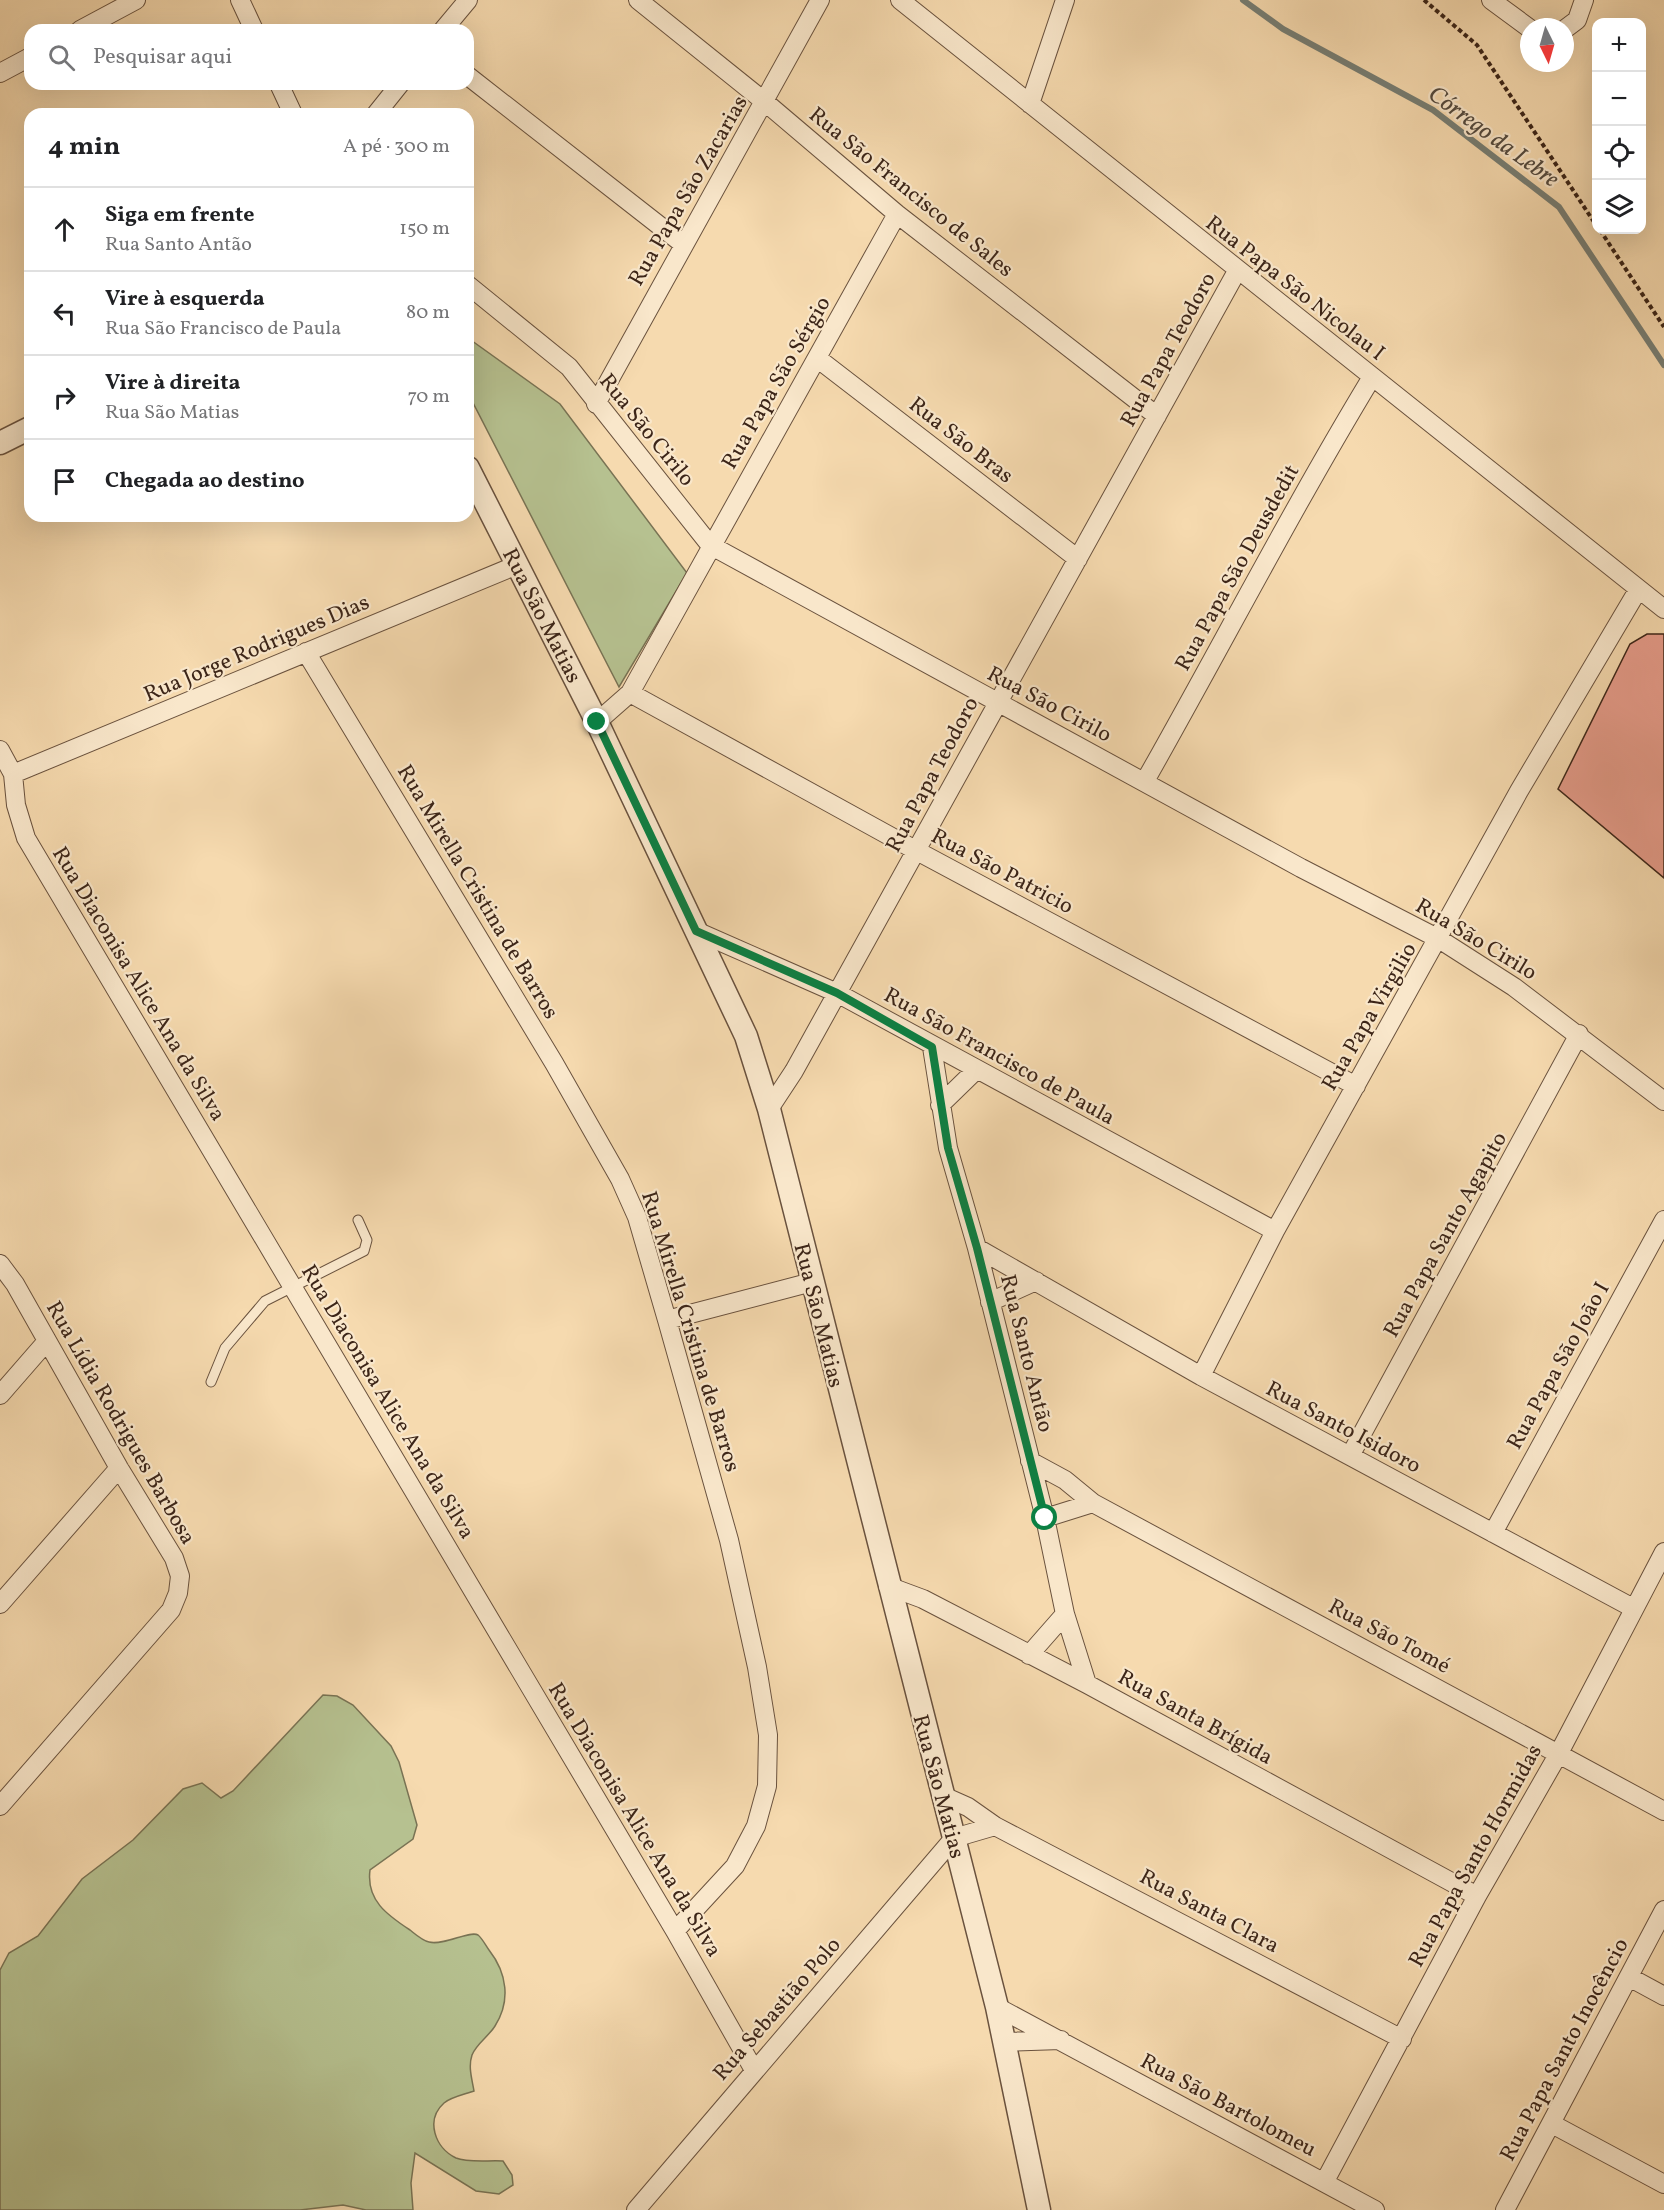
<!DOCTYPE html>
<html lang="pt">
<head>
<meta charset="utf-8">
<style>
  :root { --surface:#fff; --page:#f6f6f6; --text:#202124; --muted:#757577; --line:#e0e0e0 }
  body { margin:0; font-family:Vollkorn,serif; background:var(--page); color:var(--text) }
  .controls { position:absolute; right:18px; top:18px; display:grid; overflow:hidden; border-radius:12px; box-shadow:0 6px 24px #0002 }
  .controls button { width:54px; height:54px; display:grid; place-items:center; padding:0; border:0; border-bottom:2px solid var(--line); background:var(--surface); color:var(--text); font:30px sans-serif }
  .compass { position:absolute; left:1520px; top:18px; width:54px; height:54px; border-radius:50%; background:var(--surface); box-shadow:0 6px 24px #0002; rotate:175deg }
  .stop { position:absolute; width:18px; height:18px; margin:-14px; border:4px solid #0b8043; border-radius:50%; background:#fff }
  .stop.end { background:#0b8043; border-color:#fff; box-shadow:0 2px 6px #0008 }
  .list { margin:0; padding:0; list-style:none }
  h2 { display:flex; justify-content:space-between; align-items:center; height:78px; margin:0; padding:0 24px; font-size:26px }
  h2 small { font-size:20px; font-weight:400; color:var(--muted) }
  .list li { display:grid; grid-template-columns:39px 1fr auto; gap:18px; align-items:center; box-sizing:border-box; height:84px; padding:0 24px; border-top:2px solid var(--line) }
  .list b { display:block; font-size:22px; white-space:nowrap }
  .list p { margin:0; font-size:20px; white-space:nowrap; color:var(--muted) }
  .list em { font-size:20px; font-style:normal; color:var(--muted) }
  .icon { flex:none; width:33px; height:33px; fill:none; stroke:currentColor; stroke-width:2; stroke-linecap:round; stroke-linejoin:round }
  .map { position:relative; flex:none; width:1664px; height:2210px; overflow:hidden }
  .search { position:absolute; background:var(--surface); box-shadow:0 6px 24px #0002; left:24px; top:24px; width:450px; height:66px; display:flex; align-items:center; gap:15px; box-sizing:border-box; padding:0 21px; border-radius:18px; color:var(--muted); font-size:22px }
  .panel { position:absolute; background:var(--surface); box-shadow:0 6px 24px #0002; left:24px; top:108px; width:450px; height:414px; border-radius:18px }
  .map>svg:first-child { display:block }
  .green { fill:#b6c190; stroke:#797354; stroke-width:1.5 }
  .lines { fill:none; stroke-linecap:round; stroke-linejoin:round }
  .stream { stroke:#777e74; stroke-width:6 }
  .building { fill:#e79c8b; stroke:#3c2518; stroke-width:1.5 }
  .service-casing { stroke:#6a523e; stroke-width:11 }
  .minor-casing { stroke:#6a523e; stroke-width:20 }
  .tertiary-casing { stroke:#6a523e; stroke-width:25 }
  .path { stroke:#3c2518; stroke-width:4; stroke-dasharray:4.5 3; stroke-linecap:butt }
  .service { stroke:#f9e7cb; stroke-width:9 }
  .minor { stroke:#f9e7cb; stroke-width:18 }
  .tertiary { stroke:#f9e7cb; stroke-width:22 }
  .route { stroke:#0b8043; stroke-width:8 }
  .labels { text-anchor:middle; stroke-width:4.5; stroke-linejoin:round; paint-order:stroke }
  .street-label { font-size:22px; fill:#3c2518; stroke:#f9e7cb }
  .water-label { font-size:24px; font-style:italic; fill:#544a3e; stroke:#f9e7cb }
</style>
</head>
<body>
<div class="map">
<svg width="1664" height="2210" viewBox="0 0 1664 2210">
  <rect width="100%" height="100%" fill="#f6daaf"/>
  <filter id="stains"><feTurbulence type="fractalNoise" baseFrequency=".00333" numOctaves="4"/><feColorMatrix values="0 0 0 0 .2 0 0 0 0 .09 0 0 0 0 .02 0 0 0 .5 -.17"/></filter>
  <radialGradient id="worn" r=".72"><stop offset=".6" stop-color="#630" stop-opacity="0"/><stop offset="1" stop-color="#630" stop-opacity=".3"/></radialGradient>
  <path class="green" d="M468 338 560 404 687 573 619 687 468 393Z
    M323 1695 337 1696 353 1705 391 1746 399 1762 417 1825 413 1839 370 1870C366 1900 387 1915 410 1930 415 1934 423 1941 429 1942 444 1946 470 1930 478 1935 482 1938 486 1946 489 1950 507 1973 511 2001 495 2026 489 2036 476 2044 472 2055 468 2067 472 2079 474 2091 466 2094 451 2097 444 2103 425 2120 435 2148 456 2158 468 2163 490 2160 503 2161L512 2175 513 2185 499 2194 476 2191 415 2153 411 2183 413 2210H366L343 2205 300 2210H0V1970L9 1953 38 1936 82 1879 133 1840 183 1789 202 1783 221 1798 233 1791Z"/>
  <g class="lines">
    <path class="stream" d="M1243 0 1283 29 1433 110 1559 207 1664 365"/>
  </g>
  <path class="building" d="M1647 634H1664V878L1558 789 1630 644Z"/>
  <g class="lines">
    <defs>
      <path id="service" d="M211 1382 225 1348 265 1301 364 1251 367 1240 358 1220"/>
      <path id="minor" d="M240 0 254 30
        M638 0 765 102 897 214 1157 416
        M900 0 1664 609
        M1491 0 1529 28
        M1565 29 1577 20 1584 0
        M80 30 136 0
        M443 30 468 0
        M0 73 30 57
        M468 76 683 244
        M279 84 293 114
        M1030 104 1065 0
        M376 114 400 84
        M468 285 569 367 710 545 1301 868 1439 939 1514 987 1664 1101
        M817 358 1078 559
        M596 404 820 0
        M306 652 554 1063 620 1179 637 1217 667 1320 729 1540 757 1667 768 1735 767 1786 756 1826 735 1866 675 1931
        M630 693 917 851 1356 1086
        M597 722 630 693 897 214
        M0 750 13 774 16 805 26 838 675 1931 754 2070
        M13 774 517 565
        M1145 781C1221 647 1292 509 1372 377
        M696 931 837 993 1275 1231
        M932 1047 948 1148 977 1248 1045 1518 1065 1614 1087 1684
        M940 1105 976 1070
        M769 1109 794 1071 1237 271
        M977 1248 1201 1376 1633 1608
        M0 1264 15 1284 119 1468 174 1558 180 1576 178 1593 171 1610 0 1806
        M990 1302 1036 1281
        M667 1320 812 1282
        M1201 1376 1275 1231 1519 791 1638 590
        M0 1395 47 1341
        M1350 1456 1579 1034
        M1030 1461 1065 1480 1093 1503 1664 1811
        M1045 1518 1093 1503
        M1493 1533 1664 1220
        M888 1586 923 1599 1087 1684 1477 1896
        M0 1604 119 1468
        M1029 1655 1065 1614
        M941 1795 968 1807 995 1826 1402 2039
        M1629 1977 1664 1996
        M997 2007 1375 2210
        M1004 2042 1061 2040
        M1552 2124 1664 2184
        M1325 2181 1477 1896 1559 1753 1664 1552
        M636 2210 954 1838 995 1826
        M1505 2210 1664 1910"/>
      <path id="tertiary" d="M0 443 30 428
        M468 468 597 722 746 1036 769 1109 997 2007 1039 2210"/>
    </defs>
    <use href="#service" class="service-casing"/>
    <use href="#minor" class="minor-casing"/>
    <use href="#tertiary" class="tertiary-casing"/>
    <path class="path" d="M1424 0 1477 45 1596 225
      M1600 230 1664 327"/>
    <use href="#service" class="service"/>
    <use href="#minor" class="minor"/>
    <use href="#tertiary" class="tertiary"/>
  </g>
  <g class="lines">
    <path class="route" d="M597 722 696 931 837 993 932 1047 948 1148 977 1248 1045 1518"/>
  </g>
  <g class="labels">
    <g class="street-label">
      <text transform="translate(687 190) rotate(-60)" y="8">Rua Papa São Zacarias</text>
      <text transform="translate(912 191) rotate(39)" y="8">Rua São Francisco de Sales</text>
      <text transform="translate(1296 287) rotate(38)" y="8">Rua Papa São Nicolau I</text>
      <text transform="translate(1167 349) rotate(-61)" y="8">Rua Papa Teodoro</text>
      <text transform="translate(775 382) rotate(-60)" y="8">Rua Papa São Sérgio</text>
      <text transform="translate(648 429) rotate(51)" y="8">Rua São Cirilo</text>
      <text transform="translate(962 439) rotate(38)" y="8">Rua São Bras</text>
      <text transform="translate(1236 567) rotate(-61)" y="8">Rua Papa São Deusdedit</text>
      <text transform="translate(543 615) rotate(63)" y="8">Rua São Matias</text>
      <text transform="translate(256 647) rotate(-23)" y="8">Rua Jorge Rodrigues Dias</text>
      <text transform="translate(1050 703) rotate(28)" y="8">Rua São Cirilo</text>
      <text transform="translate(931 774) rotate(-62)" y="8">Rua Papa Teodoro</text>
      <text transform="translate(1003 870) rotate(28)" y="8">Rua São Patricio</text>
      <text transform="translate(479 891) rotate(59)" y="8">Rua Mirella Cristina de Barros</text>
      <text transform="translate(1477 938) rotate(31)" y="8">Rua São Cirilo</text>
      <text transform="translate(140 983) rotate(59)" y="8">Rua Diaconisa Alice Ana da Silva</text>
      <text transform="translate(1368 1016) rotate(-60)" y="8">Rua Papa Virgilio</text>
      <text transform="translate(1000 1055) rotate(29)" y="8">Rua São Francisco de Paula</text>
      <text transform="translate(1444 1234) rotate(-61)" y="8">Rua Papa Santo Agapito</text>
      <text transform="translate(820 1315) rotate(76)" y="8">Rua São Matias</text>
      <text transform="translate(692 1331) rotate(73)" y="8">Rua Mirella Cristina de Barros</text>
      <text transform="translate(1028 1353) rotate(76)" y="8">Rua Santo Antão</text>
      <text transform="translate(1557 1365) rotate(-61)" y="8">Rua Papa São João I</text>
      <text transform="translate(389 1401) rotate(59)" y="8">Rua Diaconisa Alice Ana da Silva</text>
      <text transform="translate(122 1422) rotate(60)" y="8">Rua Lídia Rodrigues Barbosa</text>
      <text transform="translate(1344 1426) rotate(28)" y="8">Rua Santo Isidoro</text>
      <text transform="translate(1390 1635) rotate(28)" y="8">Rua São Tomé</text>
      <text transform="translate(1196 1716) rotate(29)" y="8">Rua Santa Brígida</text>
      <text transform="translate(940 1786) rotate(75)" y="8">Rua São Matias</text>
      <text transform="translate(636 1819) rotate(59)" y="8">Rua Diaconisa Alice Ana da Silva</text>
      <text transform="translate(1474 1855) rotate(-61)" y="8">Rua Papa Santo Hormidas</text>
      <text transform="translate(1210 1910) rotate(28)" y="8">Rua Santa Clara</text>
      <text transform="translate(776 2008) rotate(-49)" y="8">Rua Sebastião Polo</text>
      <text transform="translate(1563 2049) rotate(-62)" y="8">Rua Papa Santo Inocêncio</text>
      <text transform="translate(1229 2104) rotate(28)" y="8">Rua São Bartolomeu</text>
    </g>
    <g class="water-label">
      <text transform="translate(1494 136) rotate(36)" y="8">Córrego da Lebre</text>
    </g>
  </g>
  <rect width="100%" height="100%" filter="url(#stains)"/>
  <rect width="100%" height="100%" fill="url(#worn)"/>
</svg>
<div class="controls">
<button>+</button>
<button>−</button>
<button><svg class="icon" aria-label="locate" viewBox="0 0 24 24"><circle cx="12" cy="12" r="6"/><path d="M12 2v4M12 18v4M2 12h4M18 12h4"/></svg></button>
<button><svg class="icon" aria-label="layers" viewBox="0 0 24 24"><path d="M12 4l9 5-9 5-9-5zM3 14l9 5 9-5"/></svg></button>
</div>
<svg class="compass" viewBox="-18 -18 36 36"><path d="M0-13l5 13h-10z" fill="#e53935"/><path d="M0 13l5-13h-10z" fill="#757577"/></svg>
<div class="stop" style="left:1045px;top:1518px"></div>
<div class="stop end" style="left:597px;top:722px"></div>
<div class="search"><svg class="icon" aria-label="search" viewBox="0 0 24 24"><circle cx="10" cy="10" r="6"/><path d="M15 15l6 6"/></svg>Pesquisar aqui</div>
<section class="panel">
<h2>4 min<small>A pé · 300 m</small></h2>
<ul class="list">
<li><svg class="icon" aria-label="ahead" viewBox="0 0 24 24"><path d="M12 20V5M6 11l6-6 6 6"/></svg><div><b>Siga em frente</b><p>Rua Santo Antão</p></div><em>150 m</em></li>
<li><svg class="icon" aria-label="left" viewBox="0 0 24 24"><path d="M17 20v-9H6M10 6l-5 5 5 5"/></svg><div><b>Vire à esquerda</b><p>Rua São Francisco de Paula</p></div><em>80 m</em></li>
<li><svg class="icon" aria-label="right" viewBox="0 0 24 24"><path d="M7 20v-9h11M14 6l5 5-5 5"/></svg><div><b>Vire à direita</b><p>Rua São Matias</p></div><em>70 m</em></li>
<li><svg class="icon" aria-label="arrive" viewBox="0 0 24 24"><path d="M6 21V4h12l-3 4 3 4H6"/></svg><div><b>Chegada ao destino</b></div></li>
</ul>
</section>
</div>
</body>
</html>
